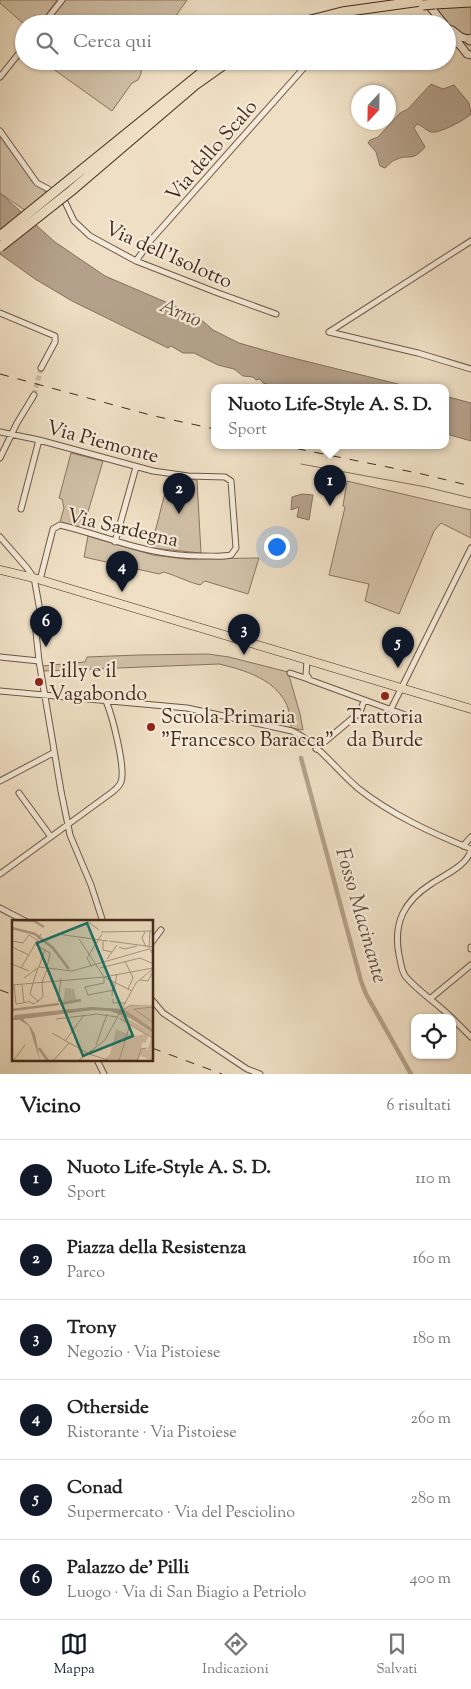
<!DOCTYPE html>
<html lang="it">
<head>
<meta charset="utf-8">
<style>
  :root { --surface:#fff; --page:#f6f6f6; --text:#222; --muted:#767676; --line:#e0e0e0; --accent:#111827 }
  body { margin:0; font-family:"Sorts Mill Goudy",serif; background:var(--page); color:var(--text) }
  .controls { position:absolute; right:15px; bottom:15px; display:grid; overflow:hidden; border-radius:10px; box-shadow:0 1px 4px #0004 }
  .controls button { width:45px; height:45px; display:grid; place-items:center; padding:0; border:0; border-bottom:1px solid var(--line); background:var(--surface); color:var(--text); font:25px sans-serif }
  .compass { position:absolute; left:351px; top:85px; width:45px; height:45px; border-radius:50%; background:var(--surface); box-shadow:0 1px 4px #0004; rotate:202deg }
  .you { position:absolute; left:276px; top:546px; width:18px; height:18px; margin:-12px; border:4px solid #fff; border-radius:50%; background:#1a73e8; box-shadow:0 0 0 8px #1a73e833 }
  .badge { display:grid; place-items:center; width:32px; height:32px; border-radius:50%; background:var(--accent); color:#fff; font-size:16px; font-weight:700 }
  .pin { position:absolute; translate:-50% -41px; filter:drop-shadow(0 1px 2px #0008) }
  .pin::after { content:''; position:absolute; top:26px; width:18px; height:15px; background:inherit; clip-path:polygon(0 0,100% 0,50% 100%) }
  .popup { position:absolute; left:211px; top:384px; width:238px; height:65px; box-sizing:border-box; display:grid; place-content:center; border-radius:10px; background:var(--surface); filter:drop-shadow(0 1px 4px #0005); font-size:16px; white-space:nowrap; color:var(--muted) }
  .popup b { font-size:19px; color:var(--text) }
  .popup::after { content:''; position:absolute; left:50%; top:100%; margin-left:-10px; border:10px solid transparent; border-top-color:var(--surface) }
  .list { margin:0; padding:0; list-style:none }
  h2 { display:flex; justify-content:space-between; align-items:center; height:65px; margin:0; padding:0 20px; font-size:21px }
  h2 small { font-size:16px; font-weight:400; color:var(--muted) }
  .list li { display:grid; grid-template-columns:32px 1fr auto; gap:15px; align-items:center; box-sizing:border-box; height:80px; padding:0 20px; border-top:1px solid var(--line) }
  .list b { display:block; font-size:19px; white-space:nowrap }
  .list p { margin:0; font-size:16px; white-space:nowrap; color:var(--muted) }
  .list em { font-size:16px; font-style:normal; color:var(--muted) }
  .icon { flex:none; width:28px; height:28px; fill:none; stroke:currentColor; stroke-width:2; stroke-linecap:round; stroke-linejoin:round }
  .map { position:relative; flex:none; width:471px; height:1074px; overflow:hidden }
  .search { position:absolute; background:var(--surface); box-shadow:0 1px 4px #0004; left:15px; right:15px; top:15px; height:55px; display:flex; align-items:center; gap:12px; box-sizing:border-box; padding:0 18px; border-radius:28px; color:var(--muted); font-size:19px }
  .sheet { height:545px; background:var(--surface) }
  nav { display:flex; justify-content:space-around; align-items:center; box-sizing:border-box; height:70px; border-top:1px solid var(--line); background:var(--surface); font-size:14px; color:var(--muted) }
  nav a { display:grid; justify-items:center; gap:2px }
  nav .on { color:var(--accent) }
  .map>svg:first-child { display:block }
  .green { fill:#d2c0a7; stroke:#8a7561 }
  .water { fill:#b5a18b; stroke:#87715e }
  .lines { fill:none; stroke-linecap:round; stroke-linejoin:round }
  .stream { stroke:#87715e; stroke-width:1 }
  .canal { stroke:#b5a18b; stroke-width:4.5 }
  .street-tunnel { stroke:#cdbba2; stroke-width:5; stroke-dasharray:5 2.5; stroke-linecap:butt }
  .street-casing { stroke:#6e5745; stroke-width:7 }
  .secondary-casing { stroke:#432a1b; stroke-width:9 }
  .primary-casing { stroke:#432a1b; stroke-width:9 }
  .highway-casing { stroke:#432a1b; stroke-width:11 }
  .street { stroke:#f5ead9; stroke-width:5 }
  .secondary { stroke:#f5ead9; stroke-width:7 }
  .primary { stroke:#efdfc4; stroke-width:8 }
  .highway { stroke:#efdfc4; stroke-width:9 }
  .rail { stroke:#432a1b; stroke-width:1; stroke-dasharray:9 9; stroke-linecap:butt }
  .highway-bridge-casing { stroke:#432a1b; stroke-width:11; stroke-linecap:butt }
  .highway-bridge { stroke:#efdfc4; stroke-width:9 }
  .poi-dot { fill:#8f2418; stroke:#f5ead9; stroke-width:2 }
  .labels { text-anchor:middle; stroke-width:4.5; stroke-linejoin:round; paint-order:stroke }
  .street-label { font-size:20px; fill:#432a1b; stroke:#f5ead9 }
  .poi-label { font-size:20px; fill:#432a1b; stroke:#f5ead9; text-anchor:start }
  .water-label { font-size:21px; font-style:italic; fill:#654e3d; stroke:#f5ead9 }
  .inset-river { fill:none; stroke:#b5a18b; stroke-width:2.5 }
  .inset-road { fill:none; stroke:#aa9780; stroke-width:1 }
  .view { fill:#0f766e; fill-opacity:0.15; stroke:#0f766e; stroke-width:2.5 }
  .inset-edge { fill:none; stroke:#432a1b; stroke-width:2.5 }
</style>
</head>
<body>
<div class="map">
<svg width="471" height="1074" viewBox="0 0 471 1074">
  <rect width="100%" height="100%" fill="#efdfc4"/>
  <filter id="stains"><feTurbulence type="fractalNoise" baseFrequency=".004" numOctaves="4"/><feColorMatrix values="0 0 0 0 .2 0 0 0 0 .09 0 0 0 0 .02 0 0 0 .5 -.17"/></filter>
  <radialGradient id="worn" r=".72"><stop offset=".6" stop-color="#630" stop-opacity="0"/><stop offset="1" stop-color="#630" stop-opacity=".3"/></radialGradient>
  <path class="green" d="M0 0H57L39 24H24L0 3Z
    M59 0H187L170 24H40Z
    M471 4V35C455 36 445 18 436 8Z
    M42 61H142L141 74 138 80 132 83 112 111Z
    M0 135 37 184 49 195 26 211 0 193Z
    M71 453 103 461 83 529 60 522 64 508 62 499 59 498Z
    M169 477 197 480 201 553 151 548Z
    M347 481 471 510V538L441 523 434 531 399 614 365 601 369 584 329 575 345 507 343 506Z
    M88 536 153 555 185 559 259 558 248 594 205 581 200 585C188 582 177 576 164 572L159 574 84 557Z
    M208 654 229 657 288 672 300 714 303 730 291 728C290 721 290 714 288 708 278 680 245 670 219 664L42 671V666L85 662 87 657 138 655Z"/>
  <path class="water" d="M431 84 443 89 454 85 469 103 471 114C465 120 439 134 431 132 425 130 422 125 417 124L414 128 425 147C412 163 409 153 395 160 391 161 388 166 385 168L380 166 376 152 368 143 370 140 378 137 400 113 408 109Z
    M0 193 55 242 105 276 196 315 213 330 239 343 281 355 410 387H279L263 383 260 379 256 380 253 377 243 376 234 369 218 365 194 353H183L171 346 168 348 72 301 35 279 0 254Z
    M445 396 471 403V441L450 435 449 433 445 434Z
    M302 494 313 495 309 520 297 517 299 507 291 510 292 497Z"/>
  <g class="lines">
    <path class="stream" d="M301 464 426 487 471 498"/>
    <path class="canal" d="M301 758 361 981 366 994 411 1074"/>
    <path class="street-tunnel" d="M34 395 41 368"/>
    <defs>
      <path id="street" d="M43 24 62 0
        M359 24 418 19 426 20 431 24
        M447 37 458 45
        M0 77 24 47
        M0 131 37 183 54 192
        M65 202 74 221 90 236 136 261 218 293 276 314
        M136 261 151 240 310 61
        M0 313 55 336V342L41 368
        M329 332 471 241
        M329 332 418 353 471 369
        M0 432 39 440 153 471 188 476 225 477 231 481 236 548 231 555C223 557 213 556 204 556 150 557 110 537 60 525L53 529 40 580
        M0 458 17 423 34 395
        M21 509 39 440
        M0 537 27 568 34 578 35 583 40 611 35 623 39 661 61 791 70 835 91 885 103 922
        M115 542 136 467
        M0 657 39 661
        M307 661 306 674 310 680 419 720
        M290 673 308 679
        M0 691 187 708 292 731C316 741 338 772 359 789 392 815 432 833 471 849
        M391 709 471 548
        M316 749 360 712 364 701
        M0 781 53 753
        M19 793 51 837
        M463 846 471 837
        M0 874 111 793C115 790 119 787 121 782 126 768 112 715 106 701
        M0 908 27 922
        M152 942 161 930
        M471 947V949
        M431 998 471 965
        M152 1000 163 1013 247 1069 260 1074
        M452 1018C437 1003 419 992 406 977 401 971 401 962 399 955 393 923 404 901 431 884 444 875 467 866 471 850
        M452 1018 471 1037
        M97 1060 104 1074"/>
      <path id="secondary" d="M427 3 444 24
        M447 28 467 54 471 55
        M452 30 461 37 471 40"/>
      <path id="primary" d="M0 570 34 578 471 709"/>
      <path id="highway" d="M435 4 471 2
        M295 24 342 12 421 1
        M470 40 471 39"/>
    </defs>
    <use href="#street" class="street-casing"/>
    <use href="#secondary" class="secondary-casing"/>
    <use href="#primary" class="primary-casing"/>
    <use href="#highway" class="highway-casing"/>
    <use href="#street" class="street"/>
    <use href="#secondary" class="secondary"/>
    <use href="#primary" class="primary"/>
    <use href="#highway" class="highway"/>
    <path class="rail" d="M0 374 154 416 215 429
      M279 445 422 474 471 486
      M0 990 14 995
      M152 1048 222 1074"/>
    <defs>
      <path id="highway-bridge" d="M423 5 435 4
        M0 236 216 61
        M0 247 71 191 195 85 229 61"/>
    </defs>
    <use href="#highway-bridge" class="highway-bridge-casing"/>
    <use href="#highway-bridge" class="highway-bridge"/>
  </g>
  <g class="poi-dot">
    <circle cx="39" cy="682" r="5"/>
    <circle cx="385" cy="696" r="5"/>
    <circle cx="151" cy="727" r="5"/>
  </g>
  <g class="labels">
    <g class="street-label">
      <text transform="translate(211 150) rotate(-49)" y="7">Via dello Scalo</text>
      <text transform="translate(169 254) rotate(24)" y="7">Via dell'Isolotto</text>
      <text transform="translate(103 441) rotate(15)" y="7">Via Piemonte</text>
      <text transform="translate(123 527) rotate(13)" y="7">Via Sardegna</text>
    </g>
    <g class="poi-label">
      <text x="49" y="677">Lilly e il<tspan x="49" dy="23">Vagabondo</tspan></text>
      <text x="161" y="723">Scuola Primaria<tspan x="161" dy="23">"Francesco Baracca"</tspan></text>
      <text x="385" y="723" text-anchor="middle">Trattoria<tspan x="385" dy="23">da Burde</tspan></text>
    </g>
    <g class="water-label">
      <text transform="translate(181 312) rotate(23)" y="7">Arno</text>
      <text transform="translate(362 915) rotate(74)" y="7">Fosso Macinante</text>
    </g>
  </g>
  <g transform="translate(12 920)">
    <rect width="141" height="141" fill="#efdfc4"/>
    <path d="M53 68 62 69 64 80 48 83 52 79ZM141 85V108L113 91 118 86ZM109 95 141 113V141L129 136 125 141 93 139 98 134 104 109 121 116 134 114 136 116 134 123 131 122 129 128 135 130 137 126 139 117 109 98Z" fill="#d2c0a7"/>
    <path d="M118 85H141L118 86 113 90 140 108 141 113 118 98 98 91 81 90 11 99 18 106 23 114 28 141 17 106 8 100H0L3 95 79 87 111 89Z" fill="#b5a18b"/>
    <path class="inset-river" d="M3 0 22 1 32 7M0 8 23 14 41 28 57 49M48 84 69 80M0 90 47 84M27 128 36 141"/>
    <path class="inset-road" d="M74 0 87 10M138 11 137 28 142 36M89 12 142 11M133 12 130 18 134 27M45 14 96 21M67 19 92 57 120 71M0 21 11 23 17 15 25 20M91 21V30L100 32M97 21 142 27M22 24 38 33 35 47M0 27 17 35M107 27 113 29 125 26M95 39 105 25M113 41 121 58 116 69M0 44 17 51M27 47 33 29M80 47 75 38 90 14M9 48 29 14M88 48 128 38 142 44M92 57V63L73 67 76 75 102 70 105 54M12 58 27 47 60 51 137 29M128 60 136 61 142 49M21 63 18 74 27 82M21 63 26 48M0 65 92 57 141 48M2 65 4 84 16 82M10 65 12 83M100 76 101 61M101 79V83H114M16 81 22 84 31 77 30 62 36 47M46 82 49 58M142 87 122 89 142 103M107 98 142 119M44 99 85 94 105 97M40 113 77 134 99 141M53 121 72 95M84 125 95 94M1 141 13 125M41 141 57 123M66 141 93 120 124 63 142 48M107 141 118 104M125 141 129 129 135 128"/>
    <path class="view" d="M75 3 121 116 71 136 25 23Z"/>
    <rect width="141" height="141" class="inset-edge"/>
  </g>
  <rect width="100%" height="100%" filter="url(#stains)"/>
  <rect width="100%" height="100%" fill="url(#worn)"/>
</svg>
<div class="controls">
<button><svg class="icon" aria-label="locate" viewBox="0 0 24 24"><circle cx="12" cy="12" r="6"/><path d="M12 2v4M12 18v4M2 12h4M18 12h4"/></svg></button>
</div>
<svg class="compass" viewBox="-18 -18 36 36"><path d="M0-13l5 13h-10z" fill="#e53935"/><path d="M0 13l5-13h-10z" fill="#767676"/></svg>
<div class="you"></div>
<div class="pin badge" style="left:330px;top:506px">1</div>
<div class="popup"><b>Nuoto Life-Style A. S. D.</b>Sport</div>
<div class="pin badge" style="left:179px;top:514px">2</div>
<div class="pin badge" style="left:244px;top:655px">3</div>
<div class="pin badge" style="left:122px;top:592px">4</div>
<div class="pin badge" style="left:398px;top:668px">5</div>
<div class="pin badge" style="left:46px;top:647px">6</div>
<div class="search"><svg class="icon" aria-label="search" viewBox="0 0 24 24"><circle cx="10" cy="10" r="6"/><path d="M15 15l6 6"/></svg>Cerca qui</div>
</div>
<section class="sheet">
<h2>Vicino<small>6 risultati</small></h2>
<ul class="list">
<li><span class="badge">1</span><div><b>Nuoto Life-Style A. S. D.</b><p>Sport</p></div><em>110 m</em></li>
<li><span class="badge">2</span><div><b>Piazza della Resistenza</b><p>Parco</p></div><em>160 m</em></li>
<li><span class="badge">3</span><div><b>Trony</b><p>Negozio · Via Pistoiese</p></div><em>180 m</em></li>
<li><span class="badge">4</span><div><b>Otherside</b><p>Ristorante · Via Pistoiese</p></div><em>260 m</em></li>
<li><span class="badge">5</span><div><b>Conad</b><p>Supermercato · Via del Pesciolino</p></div><em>280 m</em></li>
<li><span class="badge">6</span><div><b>Palazzo de’ Pilli</b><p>Luogo · Via di San Biagio a Petriolo</p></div><em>400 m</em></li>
</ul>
</section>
<nav>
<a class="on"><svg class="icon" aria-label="map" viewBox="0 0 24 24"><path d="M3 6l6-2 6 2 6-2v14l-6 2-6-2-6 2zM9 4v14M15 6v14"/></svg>Mappa</a>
<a><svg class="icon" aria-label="directions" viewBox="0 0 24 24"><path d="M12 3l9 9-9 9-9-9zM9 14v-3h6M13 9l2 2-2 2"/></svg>Indicazioni</a>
<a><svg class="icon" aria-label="saved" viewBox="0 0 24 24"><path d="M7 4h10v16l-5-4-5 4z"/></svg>Salvati</a>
</nav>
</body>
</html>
